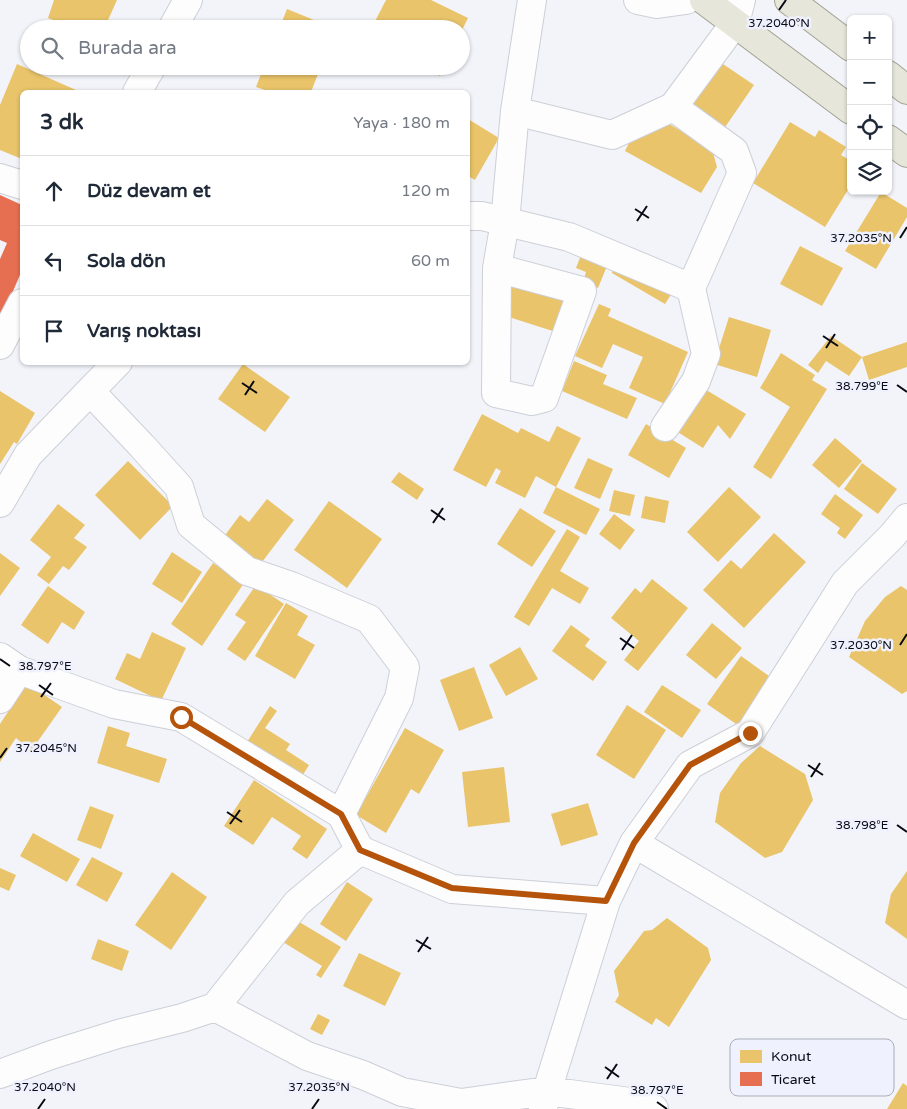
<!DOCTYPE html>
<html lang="tr">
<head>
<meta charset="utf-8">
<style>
  :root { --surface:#fff; --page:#f6f6f7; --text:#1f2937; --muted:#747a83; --line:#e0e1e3 }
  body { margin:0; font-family:"Varela Round",sans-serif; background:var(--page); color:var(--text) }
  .controls { position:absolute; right:15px; top:15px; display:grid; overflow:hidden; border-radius:8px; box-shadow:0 1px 4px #0004 }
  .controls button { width:45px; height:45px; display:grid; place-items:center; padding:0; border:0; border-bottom:1px solid var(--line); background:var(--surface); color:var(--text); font:25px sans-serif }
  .stop { position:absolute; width:15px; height:15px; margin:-11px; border:4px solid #b45309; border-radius:50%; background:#fff }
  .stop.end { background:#b45309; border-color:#fff; box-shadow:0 1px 5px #0008 }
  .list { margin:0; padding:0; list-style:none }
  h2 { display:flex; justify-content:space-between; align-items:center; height:65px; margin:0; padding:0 20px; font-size:21px }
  h2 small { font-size:16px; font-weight:400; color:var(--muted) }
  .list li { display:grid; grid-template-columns:32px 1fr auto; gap:15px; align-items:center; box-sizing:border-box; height:70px; padding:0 20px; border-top:1px solid var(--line) }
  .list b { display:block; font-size:19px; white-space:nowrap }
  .list em { font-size:16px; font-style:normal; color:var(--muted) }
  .icon { flex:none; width:28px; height:28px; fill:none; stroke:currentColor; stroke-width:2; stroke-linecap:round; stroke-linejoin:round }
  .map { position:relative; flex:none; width:907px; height:1109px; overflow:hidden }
  .search { position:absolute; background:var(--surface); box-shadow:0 1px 4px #0004; left:20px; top:20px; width:450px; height:55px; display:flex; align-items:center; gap:12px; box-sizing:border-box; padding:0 18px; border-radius:28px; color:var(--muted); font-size:19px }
  .panel { position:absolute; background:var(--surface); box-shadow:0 1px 4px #0004; left:20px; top:90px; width:450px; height:275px; border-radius:8px }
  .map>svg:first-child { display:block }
  .homes { fill:#e9c46a }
  .shops { fill:#e76f51 }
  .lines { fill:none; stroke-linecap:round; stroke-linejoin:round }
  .minor-casing { stroke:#cdcfd7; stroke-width:30 }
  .major-casing { stroke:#a2a293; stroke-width:30 }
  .minor { stroke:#fdfdfe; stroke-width:28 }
  .major { stroke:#e6e6db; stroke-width:28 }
  .route { stroke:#b45309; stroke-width:6 }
  .ticks { fill:none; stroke:#090b14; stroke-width:2 }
  .key { fill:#eff2fe; stroke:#aaadb8; stroke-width:1 }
  .key-label { font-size:14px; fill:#090b14 }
  .ticks-label { font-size:12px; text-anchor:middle; fill:#090b14; stroke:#eff2fe; stroke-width:5; stroke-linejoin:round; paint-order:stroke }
</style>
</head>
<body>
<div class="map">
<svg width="907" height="1109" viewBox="0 0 907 1109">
  <rect width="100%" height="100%" fill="#f2f4fa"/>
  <path class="homes" d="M54 0H117L104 29H76L48 18Z
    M386 0H431L468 18 461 32V29H371Z
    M287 9 336 29H279Z
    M720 62 754 85 719 136 686 113Z
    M17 64 76 90 75 92H22V159L0 150V105Z
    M264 66H321L311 92H271L256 87Z
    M419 66H445L440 76Z
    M468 119 499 138 475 180 468 176Z
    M664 121 712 149 717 167 701 193 625 151 633 135Z
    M790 122 815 137 819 130 846 147 841 155 851 161V185L825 227 753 183Z
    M881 192 907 208V217L876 269 845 251Z
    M800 246 843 268 822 306 780 284Z
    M583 250 609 261 598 288 583 282 586 272 576 268Z
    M615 260 672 293 665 304 612 273Z
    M509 280 575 293 562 334 499 314Z
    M599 304 611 309 608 316 688 352 665 404 629 388 643 357 613 344 602 368 575 356Z
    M729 317 771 330 757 377 714 364Z
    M831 336 862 357 849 376 826 361 818 373 808 365Z
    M907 342V367L869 380 862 357Z
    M781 353 815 375 812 380 827 389 771 479 753 467 790 407 760 388Z
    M574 361 607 375 603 384 637 398 627 419 562 391Z
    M243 364 290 397 265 432 218 399Z
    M703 388 746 414 730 439 718 425 703 448 676 431Z
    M0 391 35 413 17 444 14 442 0 464Z
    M482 414 518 433 521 428 549 442 557 426 581 438 556 487 536 476 525 498 495 483 501 471 496 468 486 487 453 470Z
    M646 424 686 448 669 478 628 455Z
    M835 438 862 461 839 488 812 465Z
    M588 458 613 469 600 499 574 488Z
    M128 461 173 506 140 540 95 495Z
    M862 463 897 489 878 514 844 489Z
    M399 472 424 489 417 500 391 482Z
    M556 487 600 509 586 535 543 513Z
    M729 487 761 517 718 562 687 532Z
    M614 490 635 495 630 516 609 511Z
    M835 494 863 515 845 539 837 533 840 528 821 514Z
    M645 496 669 501 665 523 641 518Z
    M267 499 294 520 259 566 223 538 240 515 249 522Z
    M329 501 382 539 347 588 294 550Z
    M58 504 85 525 74 538 87 547 69 570 63 566 49 584 37 575 51 557 30 540Z
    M520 508 556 531 532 567 497 544Z
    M614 514 635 530 620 550 599 534Z
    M567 529 580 537 560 571 589 588 580 604 552 588 529 626 514 617Z
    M774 533 806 562 744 628 703 590 731 560 741 569Z
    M172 552 202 572 182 603 152 584Z
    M0 553 20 568 0 596Z
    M213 563 244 583 202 646 171 624Z
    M652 579 688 608 638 671 624 660 639 641 611 618 635 588 641 593Z
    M256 585 284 604 245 661 227 649 246 622 235 615Z
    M48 586 85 612 74 630 62 622 48 644 21 625Z
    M901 586 907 590V691L902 694 849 657 865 621 885 597Z
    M286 603 308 616 297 635 315 645 295 679 255 656Z
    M712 623 742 648 716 679 686 655Z
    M571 625 590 639 585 646 607 662 593 681 552 651Z
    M152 632 186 648 161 701 115 679 127 653 140 659Z
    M520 647 538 679 506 696 489 665Z
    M741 656 776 681 742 728 707 704Z
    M474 667 493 718 459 731 440 680Z
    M27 683 62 707 31 751 16 738 0 762V724Z
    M662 685 701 710 682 738 644 712Z
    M627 705 666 730 634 779 596 755Z
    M270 706 277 711 265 728 290 744 286 750 309 765 301 778 247 742Z
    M108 726 130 733 126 746 167 759 159 783 97 763Z
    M405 728 444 750 419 794 411 789 386 833 356 815Z
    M760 746 805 774 813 800 782 852 765 858 715 822 720 793 741 763Z
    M504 767 510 822 468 827 462 772Z
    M254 780 327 829 307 859 292 849 301 836 272 817 253 845 224 826Z
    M588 803 598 835 561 846 551 814Z
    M90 806 114 815 101 849 77 840Z
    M33 833 80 859 67 882 20 856Z
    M92 857 123 873 107 902 76 885Z
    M0 868 16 875 9 891 0 887Z
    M907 871V939L885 923 891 894Z
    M172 872 207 897 171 950 135 925Z
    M347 882 373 899 346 941 320 924Z
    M291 917 341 947 321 978 316 975 322 966 278 939Z
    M667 918 708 948 711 960 669 1027 656 1018 652 1025 615 1002 619 995 614 971 644 931 652 930Z
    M98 939 129 951 122 971 91 959Z
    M359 953 401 973 385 1006 343 986Z
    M318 1014 330 1020 322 1035 310 1029Z
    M903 1083 907 1086V1109H887Z"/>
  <path class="shops" d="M0 195 22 205V270L0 322V259L7 243 0 240Z"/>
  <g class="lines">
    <defs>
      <path id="minor" d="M638 0 657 4 686 0
        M172 29 188 0
        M137 92 152 66
        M515 111 612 135 673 107 735 23 741 0
        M0 178 22 185
        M468 216H482L569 237 691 288
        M497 268 582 291 544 398 532 401 496 393 497 268 505 222 515 111 532 0
        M0 345 22 303
        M90 391 142 446 179 487 191 525 247 571 291 586 369 619 405 667 399 698 341 814 360 850
        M665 427 696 381 706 354 691 288 742 173 734 151 673 107
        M0 503 28 455 118 362
        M0 657 19 670 114 704 181 717 341 814
        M0 699 19 670
        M634 843 907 1005
        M215 1007 307 1056 363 1075 402 1092 461 1103 547 1091 645 1104 654 1109
        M0 1074 51 1055 118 1034 182 1018 215 1007 297 903 360 850 452 889 606 901 634 843 690 765 750 733 845 583 892 536 907 518
        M543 1108 547 1091 606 901"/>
      <path id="major" d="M704 0 851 110
        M789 0 851 47
        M888 75 907 90
        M888 139 907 153"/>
    </defs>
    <use href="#minor" class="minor-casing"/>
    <use href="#major" class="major-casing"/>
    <use href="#minor" class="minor"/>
    <use href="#major" class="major"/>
  </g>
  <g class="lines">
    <path class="route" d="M181 717 341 814 360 850 452 888 606 901 634 843 690 765 750 733"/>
  </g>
  <path class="ticks" d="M779 10 786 0M635 209 649 218M637 221 647 206M900 238 907 227M823 336 838 346M826 348 835 334M242 383 257 393M897 385 907 392M245 395 254 381M431 510 445 520M433 523 443 508M620 638 634 648M900 645 907 634M622 650 632 635M0 659 10 666M39 685 53 695M41 697 51 683M0 758 7 748M808 765 823 775M811 777 820 763M227 812 242 822M230 824 240 810M897 825 907 832M416 940 431 949M418 952 428 937M605 1067 619 1077M607 1079 617 1064M657 1102 667 1109M38 1109 45 1099M312 1109 319 1099"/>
  <rect x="730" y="1039" width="164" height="57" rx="8" class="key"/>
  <rect x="740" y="1050" width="22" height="13" fill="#e9c46a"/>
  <rect x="740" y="1072" width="22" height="14" fill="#e76f51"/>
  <g class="key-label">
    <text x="771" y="1061">Konut</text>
    <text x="771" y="1084">Ticaret</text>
  </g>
  <g class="ticks-label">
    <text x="779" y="27">37.2040°N</text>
    <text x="861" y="242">37.2035°N</text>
    <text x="862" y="390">38.799°E</text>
    <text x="861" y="649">37.2030°N</text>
    <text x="45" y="670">38.797°E</text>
    <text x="46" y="752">37.2045°N</text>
    <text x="862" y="829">38.798°E</text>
    <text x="45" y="1091">37.2040°N</text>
    <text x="319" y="1091">37.2035°N</text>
    <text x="657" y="1094">38.797°E</text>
  </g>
</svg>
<div class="controls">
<button>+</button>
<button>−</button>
<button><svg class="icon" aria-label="locate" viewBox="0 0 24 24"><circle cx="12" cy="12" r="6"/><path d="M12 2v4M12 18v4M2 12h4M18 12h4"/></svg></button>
<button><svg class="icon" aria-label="layers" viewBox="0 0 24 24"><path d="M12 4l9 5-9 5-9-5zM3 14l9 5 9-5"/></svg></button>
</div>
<div class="stop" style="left:181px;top:717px"></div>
<div class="stop end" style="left:750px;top:733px"></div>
<div class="search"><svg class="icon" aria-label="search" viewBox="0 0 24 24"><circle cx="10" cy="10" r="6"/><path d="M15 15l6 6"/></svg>Burada ara</div>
<section class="panel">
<h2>3 dk<small>Yaya · 180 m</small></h2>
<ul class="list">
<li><svg class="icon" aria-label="ahead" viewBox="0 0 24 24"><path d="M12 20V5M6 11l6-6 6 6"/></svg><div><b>Düz devam et</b></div><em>120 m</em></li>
<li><svg class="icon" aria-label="left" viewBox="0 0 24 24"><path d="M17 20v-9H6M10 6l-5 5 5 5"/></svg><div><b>Sola dön</b></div><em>60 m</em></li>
<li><svg class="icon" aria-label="arrive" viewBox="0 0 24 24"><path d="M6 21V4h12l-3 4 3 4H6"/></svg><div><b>Varış noktası</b></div></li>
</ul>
</section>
</div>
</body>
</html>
